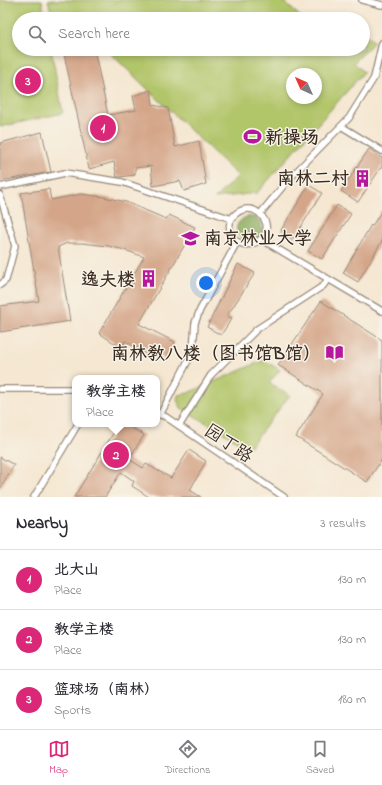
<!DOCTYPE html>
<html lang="en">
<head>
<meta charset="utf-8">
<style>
  :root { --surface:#fff; --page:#f7f7f7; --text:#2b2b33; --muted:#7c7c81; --line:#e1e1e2; --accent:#db2777 }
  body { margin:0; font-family:"Indie Flower","LXGW WenKai TC",sans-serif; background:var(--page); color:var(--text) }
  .compass { position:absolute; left:286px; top:68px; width:36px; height:36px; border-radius:50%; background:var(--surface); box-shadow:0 2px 6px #0003; rotate:315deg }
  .you { position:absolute; left:206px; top:283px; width:14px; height:14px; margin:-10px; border:3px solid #fff; border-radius:50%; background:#1a73e8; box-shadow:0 0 0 6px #1a73e833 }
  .badge { display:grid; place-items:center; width:26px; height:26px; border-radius:50%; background:var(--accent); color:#fff; font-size:13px; font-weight:700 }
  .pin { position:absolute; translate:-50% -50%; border:2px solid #fff; box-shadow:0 1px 4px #0006 }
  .popup { position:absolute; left:72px; top:375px; width:88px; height:52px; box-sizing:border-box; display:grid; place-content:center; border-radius:8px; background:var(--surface); filter:drop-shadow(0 1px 3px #0005); font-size:13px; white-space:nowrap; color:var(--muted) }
  .popup b { font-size:15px; color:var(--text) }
  .popup::after { content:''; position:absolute; left:50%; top:100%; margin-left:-8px; border:8px solid transparent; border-top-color:var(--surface) }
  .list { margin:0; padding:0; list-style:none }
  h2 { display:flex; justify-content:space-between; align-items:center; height:52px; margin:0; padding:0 16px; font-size:17px }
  h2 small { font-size:13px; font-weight:400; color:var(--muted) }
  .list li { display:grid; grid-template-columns:26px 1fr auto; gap:12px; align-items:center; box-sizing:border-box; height:60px; padding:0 16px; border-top:1px solid var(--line) }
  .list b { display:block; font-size:15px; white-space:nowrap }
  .list p { margin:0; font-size:13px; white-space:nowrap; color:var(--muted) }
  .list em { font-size:13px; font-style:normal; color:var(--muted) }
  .icon { flex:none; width:22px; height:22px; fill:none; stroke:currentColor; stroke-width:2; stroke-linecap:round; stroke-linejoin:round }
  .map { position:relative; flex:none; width:382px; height:497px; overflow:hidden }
  .search { position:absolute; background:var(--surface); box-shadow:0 2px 6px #0003; left:12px; right:12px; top:12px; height:44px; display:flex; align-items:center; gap:10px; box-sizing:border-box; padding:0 14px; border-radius:22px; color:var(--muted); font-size:15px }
  .sheet { height:232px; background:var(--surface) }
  nav { display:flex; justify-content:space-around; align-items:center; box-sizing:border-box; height:56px; border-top:1px solid var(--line); background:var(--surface); font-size:11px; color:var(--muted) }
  nav a { display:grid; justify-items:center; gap:2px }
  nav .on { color:var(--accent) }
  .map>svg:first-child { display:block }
  .green { fill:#b1c569; stroke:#767844; fill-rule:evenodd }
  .forest { fill:#8caa5d; stroke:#646a3e }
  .building { fill:#d4a588 }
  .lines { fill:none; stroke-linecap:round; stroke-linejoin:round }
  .lane-casing { stroke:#988878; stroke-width:8 }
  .lane { stroke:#fff; stroke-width:5.5 }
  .labels { text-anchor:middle; stroke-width:3; stroke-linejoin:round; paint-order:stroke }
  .poi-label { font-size:18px; font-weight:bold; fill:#3b2a1e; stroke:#f7f3e8; text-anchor:end }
  .street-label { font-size:18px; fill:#3b2a1e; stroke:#f7f3e8 }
</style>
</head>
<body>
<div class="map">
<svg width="382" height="497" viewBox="0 0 382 497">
  <rect width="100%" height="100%" fill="#f7f3e8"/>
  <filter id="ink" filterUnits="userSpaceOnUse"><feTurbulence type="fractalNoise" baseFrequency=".025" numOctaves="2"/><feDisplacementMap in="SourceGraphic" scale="8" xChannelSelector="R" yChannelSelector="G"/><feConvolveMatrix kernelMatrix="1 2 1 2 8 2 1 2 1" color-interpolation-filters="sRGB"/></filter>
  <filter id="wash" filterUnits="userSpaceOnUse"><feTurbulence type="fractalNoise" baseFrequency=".012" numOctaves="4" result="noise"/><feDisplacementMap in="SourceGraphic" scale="16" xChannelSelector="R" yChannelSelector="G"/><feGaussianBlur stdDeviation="0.9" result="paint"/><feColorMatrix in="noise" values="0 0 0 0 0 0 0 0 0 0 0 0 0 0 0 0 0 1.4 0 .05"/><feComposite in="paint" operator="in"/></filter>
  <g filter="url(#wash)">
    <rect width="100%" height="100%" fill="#f5e7d1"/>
    <path class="green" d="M0 0H42L45 19H19V49H51L63 113 0 127Z
      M48 0H282L303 19H83L81 12 52 15Z
      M363 32 374 42 354 63 364 72 257 193 215 198 238 176 106 49H363ZM292 74H316V98H292Z
      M264 360 280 370 269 383 290 395 249 448 181 408 177 400 178 395 188 393Z"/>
    <path class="forest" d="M248 216C249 217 253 217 254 217 262 220 265 231 259 236 256 240 251 240 247 241 233 234 233 222 248 216Z"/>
    <g id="blocks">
      <path class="building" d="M63 49H94L108 115 136 110 133 96 151 90 153 105 168 108 175 147 199 141 206 184 184 191 180 181 153 186 151 166 135 168V175L119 177H117L114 162 89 169Z
        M42 132 51 172 0 181V143Z
        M369 149 382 158V166L358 202 341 191Z
        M309 185 322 193 294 238 281 230Z
        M49 189 51 200 81 194 104 197 126 202 166 219 169 215 195 227 139 324 175 342 166 360 159 355 156 359 125 341 122 348 99 333 144 257 125 250 108 246 82 243H67L58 247 70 321 0 332V306L39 301 21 193Z
        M337 205 351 214 322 259 308 251Z
        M382 210V241L358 282 343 273 371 225 372 226Z
        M238 264 255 273 227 316 232 318 221 335 207 327Z
        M321 301 382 340V459L367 482 296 437 323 394 278 365Z
        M119 424H125L144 435 129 459 143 468 146 464 171 478 189 450 206 461 190 490 201 497H149L132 486 134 481 121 472 105 497H74Z
        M0 457 14 465 0 489Z"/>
    </g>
  </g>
  <g filter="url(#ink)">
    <use href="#blocks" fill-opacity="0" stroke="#988878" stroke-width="1"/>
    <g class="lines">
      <defs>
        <path id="lane" d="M362 0 382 5
          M341 126 382 151
          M0 187 65 173 122 182 232 219
          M0 195 15 246 6 280 0 285
          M260 214C260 213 255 211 254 210 242 206 227 216 230 230 237 260 283 238 260 214L289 179 349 118 374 78 382 43
          M261 239 382 311
          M0 389H75
          M157 413 166 417 284 497
          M160 415 193 351 195 323 200 310 237 242
          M179 426 211 375 257 329 323 286 328 279
          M34 497 78 424"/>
      </defs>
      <use href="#lane" class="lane-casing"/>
      <use href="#lane" class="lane"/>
    </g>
  </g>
  <defs>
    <symbol id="stadium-bare" viewBox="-9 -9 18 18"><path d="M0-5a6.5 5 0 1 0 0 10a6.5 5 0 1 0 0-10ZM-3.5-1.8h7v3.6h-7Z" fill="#b5179e" stroke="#f7f3e8" stroke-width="2.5" paint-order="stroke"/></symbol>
    <symbol id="building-bare" viewBox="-9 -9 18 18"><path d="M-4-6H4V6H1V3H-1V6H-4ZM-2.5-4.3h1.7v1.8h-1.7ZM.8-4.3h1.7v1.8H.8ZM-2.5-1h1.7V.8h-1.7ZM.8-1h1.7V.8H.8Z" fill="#b5179e" stroke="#f7f3e8" stroke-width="2.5" paint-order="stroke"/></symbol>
    <symbol id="university-bare" viewBox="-9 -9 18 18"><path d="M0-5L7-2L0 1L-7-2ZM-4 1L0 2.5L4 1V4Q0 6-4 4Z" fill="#b5179e" stroke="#f7f3e8" stroke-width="2.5" paint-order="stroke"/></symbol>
    <symbol id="library-bare" viewBox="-9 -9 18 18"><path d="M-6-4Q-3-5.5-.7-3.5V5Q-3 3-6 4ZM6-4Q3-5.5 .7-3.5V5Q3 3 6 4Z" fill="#b5179e" stroke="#f7f3e8" stroke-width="2.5" paint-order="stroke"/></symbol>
  </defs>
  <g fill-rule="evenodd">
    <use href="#stadium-bare" x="240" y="124" width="25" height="25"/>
    <use href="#building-bare" x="350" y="166" width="25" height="25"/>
    <use href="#university-bare" x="178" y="226" width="25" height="25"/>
    <use href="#building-bare" x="136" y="266" width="25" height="25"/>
    <use href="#library-bare" x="322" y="340" width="25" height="25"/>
  </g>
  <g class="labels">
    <g class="poi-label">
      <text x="265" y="143" text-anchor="start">新操场</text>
      <text x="349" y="184">南林二村</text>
      <text x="204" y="244" text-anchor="start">南京林业大学</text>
      <text x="135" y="285">逸夫楼</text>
      <text x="321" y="359">南林教八楼（图书馆B馆）</text>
    </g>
    <g class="street-label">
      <text transform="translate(229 443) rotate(34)" y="6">园丁路</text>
    </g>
  </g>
</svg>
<svg class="compass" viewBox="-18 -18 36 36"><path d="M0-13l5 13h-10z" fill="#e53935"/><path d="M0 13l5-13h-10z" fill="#7c7c81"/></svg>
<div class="you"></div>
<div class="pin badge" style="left:103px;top:128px">1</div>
<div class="pin badge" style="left:116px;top:455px">2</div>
<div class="popup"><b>教学主楼</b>Place</div>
<div class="pin badge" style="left:28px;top:81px">3</div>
<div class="search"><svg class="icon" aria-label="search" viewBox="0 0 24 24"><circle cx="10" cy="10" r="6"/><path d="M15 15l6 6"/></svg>Search here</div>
</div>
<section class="sheet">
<h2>Nearby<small>3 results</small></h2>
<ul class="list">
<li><span class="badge">1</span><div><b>北大山</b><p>Place</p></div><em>130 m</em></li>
<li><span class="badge">2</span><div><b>教学主楼</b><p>Place</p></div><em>130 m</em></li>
<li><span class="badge">3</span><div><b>篮球场（南林）</b><p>Sports</p></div><em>180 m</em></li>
</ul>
</section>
<nav>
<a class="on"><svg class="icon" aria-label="map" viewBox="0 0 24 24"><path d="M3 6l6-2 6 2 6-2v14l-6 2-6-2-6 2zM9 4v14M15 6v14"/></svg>Map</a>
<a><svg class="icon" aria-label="directions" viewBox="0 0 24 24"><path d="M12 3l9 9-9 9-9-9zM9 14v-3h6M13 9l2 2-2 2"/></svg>Directions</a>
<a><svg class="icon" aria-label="saved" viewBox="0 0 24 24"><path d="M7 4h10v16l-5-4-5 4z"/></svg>Saved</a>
</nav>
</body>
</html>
